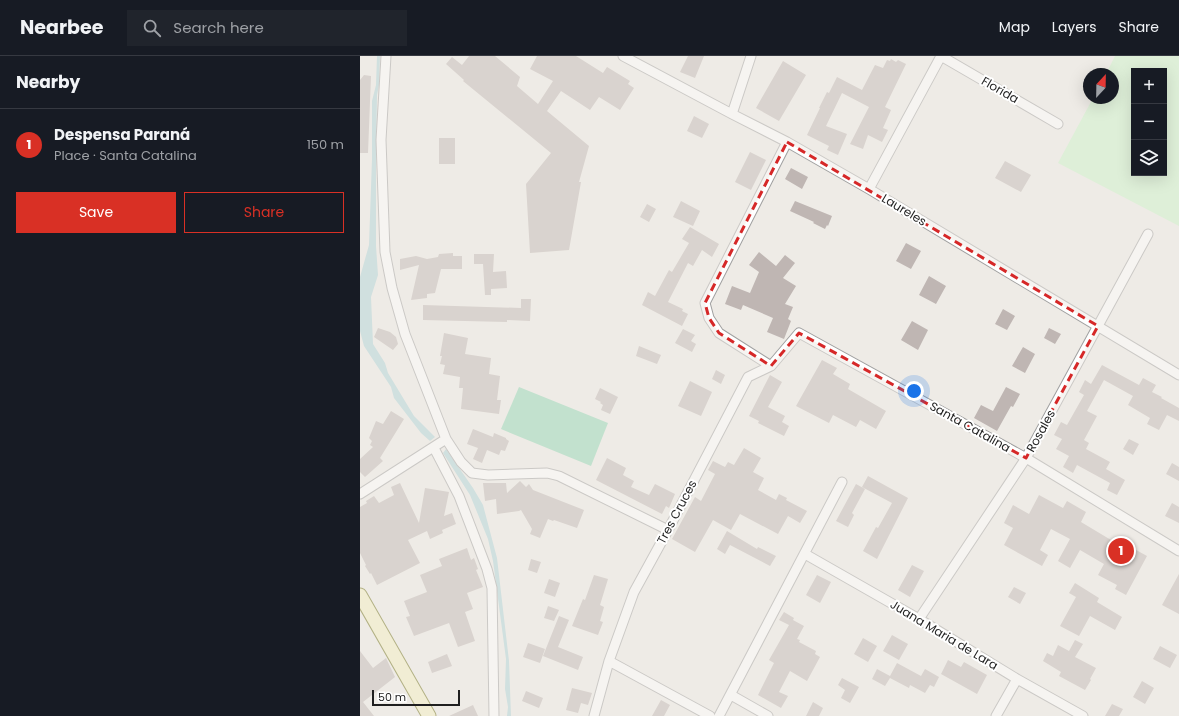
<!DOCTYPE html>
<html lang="en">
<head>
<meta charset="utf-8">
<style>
  :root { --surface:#171b24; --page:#20242c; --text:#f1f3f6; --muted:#9ea1a6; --line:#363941; --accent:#d93025 }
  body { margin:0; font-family:Poppins,sans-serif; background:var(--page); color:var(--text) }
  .controls { position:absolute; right:12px; top:12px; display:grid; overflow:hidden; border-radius:0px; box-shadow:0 4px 16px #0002 }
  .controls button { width:36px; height:36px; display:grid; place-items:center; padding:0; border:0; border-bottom:1px solid var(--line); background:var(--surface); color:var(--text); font:20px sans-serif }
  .compass { position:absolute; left:723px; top:12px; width:36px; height:36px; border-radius:50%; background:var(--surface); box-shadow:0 4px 16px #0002; rotate:22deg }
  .scale { position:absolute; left:12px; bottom:10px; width:88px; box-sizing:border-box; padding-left:4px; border:2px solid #1f1f1f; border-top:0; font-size:11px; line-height:14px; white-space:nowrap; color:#1f1f1f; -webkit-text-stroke:3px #fff; paint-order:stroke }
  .you { position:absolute; left:554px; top:335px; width:14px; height:14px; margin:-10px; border:3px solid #fff; border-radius:50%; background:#1a73e8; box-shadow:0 0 0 6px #1a73e833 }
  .badge { display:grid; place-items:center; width:26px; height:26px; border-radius:50%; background:var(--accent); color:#fff; font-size:13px; font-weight:700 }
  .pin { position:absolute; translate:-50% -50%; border:2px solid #fff; box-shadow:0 1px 4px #0006 }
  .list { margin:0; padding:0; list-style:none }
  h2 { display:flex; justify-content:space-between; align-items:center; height:52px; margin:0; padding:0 16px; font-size:17px }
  h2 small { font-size:13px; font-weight:400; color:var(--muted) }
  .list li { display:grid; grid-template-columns:26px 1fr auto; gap:12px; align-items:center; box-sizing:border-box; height:72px; padding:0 16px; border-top:1px solid var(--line) }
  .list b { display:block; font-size:15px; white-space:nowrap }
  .list p { margin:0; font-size:13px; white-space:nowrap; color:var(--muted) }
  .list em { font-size:13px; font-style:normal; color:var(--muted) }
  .actions { display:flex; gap:8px; padding:12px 16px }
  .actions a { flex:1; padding:9px 0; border:1px solid var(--accent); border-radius:0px; text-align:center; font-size:14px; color:var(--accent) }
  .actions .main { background:var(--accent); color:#fff }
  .icon { flex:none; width:22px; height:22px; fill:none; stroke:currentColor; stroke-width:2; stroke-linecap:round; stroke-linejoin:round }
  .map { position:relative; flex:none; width:819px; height:660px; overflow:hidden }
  header { display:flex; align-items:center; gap:24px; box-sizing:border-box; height:56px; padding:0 20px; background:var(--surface); border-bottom:1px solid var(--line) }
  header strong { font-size:19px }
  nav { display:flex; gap:22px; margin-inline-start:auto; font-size:14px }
  .search { width:280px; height:36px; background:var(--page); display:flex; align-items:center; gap:10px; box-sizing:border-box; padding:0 14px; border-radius:0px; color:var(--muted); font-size:15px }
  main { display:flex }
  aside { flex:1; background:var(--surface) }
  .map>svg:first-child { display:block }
  .park { fill:#c9f4c8; fill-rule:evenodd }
  .pitch { fill:#8cd5b2 }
  .water { fill:#abd2d7 }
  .building { fill:#bfb6b3 }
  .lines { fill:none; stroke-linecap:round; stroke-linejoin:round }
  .minor-casing { stroke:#a0a0a0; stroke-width:11 }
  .secondary-casing { stroke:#6a6b10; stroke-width:15 }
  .minor { stroke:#fff; stroke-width:9 }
  .secondary { stroke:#f3f0bf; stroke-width:13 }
  .marked { fill:none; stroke:#d62828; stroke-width:3; stroke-dasharray:8 5; stroke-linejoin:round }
  .labels { text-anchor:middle; stroke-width:4; stroke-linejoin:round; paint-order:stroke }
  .street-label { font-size:12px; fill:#1f1f1f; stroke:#fff }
</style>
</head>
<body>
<header>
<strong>Nearbee</strong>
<div class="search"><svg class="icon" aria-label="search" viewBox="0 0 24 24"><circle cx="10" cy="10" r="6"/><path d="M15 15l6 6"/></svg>Search here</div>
<nav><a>Map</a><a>Layers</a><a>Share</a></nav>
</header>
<main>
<aside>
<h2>Nearby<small></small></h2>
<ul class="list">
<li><span class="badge">1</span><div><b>Despensa Paraná</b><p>Place · Santa Catalina</p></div><em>150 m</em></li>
</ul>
<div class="actions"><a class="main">Save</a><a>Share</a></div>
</aside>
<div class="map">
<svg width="819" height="660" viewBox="0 0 819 660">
  <rect width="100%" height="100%" fill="#eeebe6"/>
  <path class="park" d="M755 0H819V170L698 107 733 42H753V18H746ZM774 15H804V117H774Z"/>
  <path class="pitch" d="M159 331 248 367 231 410 141 373Z"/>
  <path class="water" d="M17 0H20L19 29 17 39 16 100V190L18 219 11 241 13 288 25 307 28 317 54 360 75 381 70 385 61 377 34 342 31 331 4 290 0 275V221L9 189 12 103V45L16 29Z
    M86 393 113 432 123 449 137 502 149 605 151 660H147L148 651 145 633 146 603 133 505 128 483 110 439 83 397Z"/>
  <path class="building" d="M109 0H135L160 21 157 30 178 48 193 25 170 13 177 0H216L243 17 247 11 270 25 268 28 274 32 260 54 239 41 230 54 201 35 187 55 229 90 219 126H221L209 194 170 197 166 128 191 97 103 25 104 24 86 8 92 1 102 9Z
    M328 0H344L335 22 320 16Z
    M531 3 536 6 538 4 546 8 525 51 531 54 523 72 528 74 522 86 508 79 503 93 490 88 509 51 482 37 466 70 487 78 478 99 467 94 469 90 447 79 460 52H459L467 36 469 37 477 21 502 34 515 9 523 12 527 4 530 5Z
    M423 5 446 19 419 65 396 52Z
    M4 19 11 20 8 97H0V24Z
    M334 60 349 68 342 82 327 75Z
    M79 82H95V108H79Z
    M390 96 406 104 391 134 375 126Z
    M645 105 671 119 661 136 635 122Z
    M431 112 448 121 442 133 425 123Z
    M321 145 340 155 333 170 313 161Z
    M435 145 472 160 468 170 467 169 465 173 453 167 454 166 430 155Z
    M287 148 296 153 289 166 280 161Z
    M330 171 359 188 352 201 342 194 333 210 328 207 308 246 323 253 322 255 328 258 322 270 282 249 288 236 295 240 309 214 312 216 329 187 322 183Z
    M546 187 561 195 551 213 536 205Z
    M399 196 416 210 425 199 435 207 423 222 436 230 425 248 433 251 428 263 431 265 424 283 407 276 413 262 383 249 381 254 365 248 372 230 390 237 399 216 389 209Z
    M93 197V200H102V213H81L75 237 67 238V242L51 244 59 209 40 214V203L56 200 67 203 78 201 79 198Z
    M114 198H134L133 216 146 215 147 232 131 233V239H125L123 208H114Z
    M569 220 586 230 576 248 559 239Z
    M161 243H171L170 265 147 264V266L63 264V249L161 252Z
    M643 253 655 260 647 274 635 268Z
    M552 265 568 274 558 294 541 284Z
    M18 272 30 276 36 281 38 288 33 294 14 281Z
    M689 272 701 278 695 288 684 282Z
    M323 273 335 279 331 285 336 288 332 296 315 287Z
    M84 277 108 282 105 298 131 302 129 318 140 320 137 344H141L139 358 101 353 103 332H99L100 321 83 318 85 309 80 308 82 300H80Z
    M279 290 301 299 297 308 276 300Z
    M663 291 675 298 665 317 652 310Z
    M462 304 477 312 473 318 490 328 488 333 526 355 516 373 500 364 496 371 473 359 469 367 436 350Z
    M742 309 779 329 783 322 796 329 792 336 802 341 801 342 819 352V365L807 359 799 374 787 368 790 362 768 349 773 340 744 324 727 355 737 360 724 384 729 387 726 393 750 406 746 413 765 424 757 439 747 434 750 427 717 409 713 417 703 411 709 400 696 393 702 383 694 379 701 366 707 369 724 339 719 336 725 324 731 328Z
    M356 314 365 319 361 328 352 323Z
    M410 319 422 326 408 351 425 360 422 366 429 370 424 380 398 367 399 365 389 360Z
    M330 325 352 336 341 360 318 350Z
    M646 331 660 338 653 351 651 350 637 375 614 362 621 349 633 355Z
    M240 332 258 341 250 358 241 354 243 349 240 347 241 346 235 343Z
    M31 355 44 363 20 402 23 405 5 421 0 416V403L13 391 10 389 12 385 9 382 16 365 23 368Z
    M113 373 133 381 134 377 146 382V383L149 385 145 395 141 394 139 399 127 394 122 407 113 403 118 392 107 388Z
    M769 383 779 388 773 399 763 393Z
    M384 392 401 402 393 416 404 422 398 434 416 444 419 438 427 442 426 444 447 455 440 467 428 460 418 478 380 458 371 474 353 464 335 496 312 483 335 441 341 445 355 418 348 414 353 405 365 411 368 406 374 409Z
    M247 402 266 412 263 419 274 425 271 431 289 439 295 428 315 438 309 452 306 450 302 458 236 424Z
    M812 407 819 411V425L806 418Z
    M508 420 548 442 517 503 503 495 516 471 518 472 532 447 502 431Z
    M160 425 166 431 169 428 173 434 224 454 217 472 194 464 193 465 188 463 180 482 170 478 172 473 161 454 159 455 137 458 136 443 125 445 123 427H146L147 437Z
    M40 427 59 467 65 432 89 436 84 460 92 457 96 468 82 474 83 477 70 483 67 475 48 484 60 507 17 529 11 517 10 518 5 510 6 509 0 497V451L7 447 6 445 14 440 19 447 34 439 31 431Z
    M496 428 505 433 492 457 494 459 488 471 476 465Z
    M679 439 703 452 707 445 726 456 721 466 756 487 758 484 787 500 766 539 755 533 757 529 738 519 744 508 720 494 710 512 698 505 710 483 691 473 680 494 688 499 682 510 644 489 653 472 644 467 653 449 669 458Z
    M812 447 819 451V467L805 460Z
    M367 475 397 493 398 491 416 500 410 510 370 489 365 498 357 493Z
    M107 492 111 504 114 502 118 513 116 514 123 531 107 537 113 553 105 556 115 585 98 591 89 567 54 580 46 561 50 560 44 545 67 536 60 519 82 510 79 503Z
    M171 503 181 506 177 517 168 514Z
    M552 509 564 515 550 541 538 534Z
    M819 518V558L802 549Z
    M234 519 248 523 240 549 244 551 240 565 243 566 238 579 212 570 223 543 225 544Z
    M457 519 471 526 460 547 446 539Z
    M189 523 200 527 195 541 184 537Z
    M715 527 739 542 737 546 762 561 755 574 730 560 719 580 700 570 716 541 709 537Z
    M654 531 666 537 660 548 648 541Z
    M188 550 199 554 194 565 184 562Z
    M424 556 434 562 433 564 444 570 437 583 440 584 439 586 456 595 455 598 460 601 447 625 430 615 419 636 428 640 421 652 398 639 414 607 409 604 429 569 419 564Z
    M199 560 209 564 198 591 223 601 218 614 183 600Z
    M532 579 548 588 539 604 523 595Z
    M503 582 517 590 508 606 494 598Z
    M715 584 723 588 715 601 736 612 730 623 731 624 725 634 699 620 701 616 683 605 687 597 693 600 698 589 709 595Z
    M168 587 185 593 180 607 163 601Z
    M800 590 817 599 810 612 793 603Z
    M0 595 13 612 26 602 35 621 3 646 14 660H0Z
    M87 598 92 610 72 617 68 606Z
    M588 604 601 611 604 606 627 619 617 638 581 618Z
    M537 607 561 620 565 613 579 621 574 631 570 629 565 637 550 629 549 632 530 622 525 630 512 623 517 613 530 620Z
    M482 622 499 631 490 647 481 642 485 634 478 629Z
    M782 625 794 632 785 648 773 641Z
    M212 632 232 637 228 649 221 647 218 657 206 654Z
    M166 635 183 642 179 652 162 645Z
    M301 644 310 649 304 660H292Z
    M453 646 463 652 459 660H446Z
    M752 648 763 653 759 660H745Z
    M113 649 118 660H89Z"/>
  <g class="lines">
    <defs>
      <path id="minor" d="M26 0 21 84 25 196 32 232 45 278 86 383 101 406 112 417 128 419 187 417 199 420 308 474
        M263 0 372 58 427 86 509 133 819 319
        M581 0 698 68
        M372 58 391 0
        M509 133 581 0
        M411 310 359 277 349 262 345 247 427 86
        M74 392 99 440 127 513 132 532 134 660
        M0 438 86 383
        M445 498 559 563 657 623 723 660
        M559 563 666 402 788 178
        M249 605 350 660
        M371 639 408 660
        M234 660 249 605 274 536 308 474 388 321 411 310 439 277 666 402 819 495
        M359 660 482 426
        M636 660 657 623"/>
      <path id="secondary" d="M0 539 69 660"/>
    </defs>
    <use href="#minor" class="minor-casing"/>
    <use href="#secondary" class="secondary-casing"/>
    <use href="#minor" class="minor"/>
    <use href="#secondary" class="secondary"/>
  </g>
  <path d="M0 0H819V660H0ZM427 86 738 270 666 402 439 277 411 310 359 277 349 262 345 247Z" fill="#eeebe6" fill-opacity=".55" fill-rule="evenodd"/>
  <path class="marked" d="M427 86 738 270 666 402 439 277 411 310 359 277 349 262 345 247Z"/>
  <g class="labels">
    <g class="street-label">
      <text transform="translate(640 34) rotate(30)" y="4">Florida</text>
      <text transform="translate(544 154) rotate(31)" y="4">Laureles</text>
      <text transform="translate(610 371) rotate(29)" y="4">Santa Catalina</text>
      <text transform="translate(681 375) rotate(-61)" y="4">Rosales</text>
      <text transform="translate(317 456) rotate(-62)" y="4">Tres Cruces</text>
      <text transform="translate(584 579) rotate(31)" y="4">Juana Maria de Lara</text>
    </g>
  </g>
</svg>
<div class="controls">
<button>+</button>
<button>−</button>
<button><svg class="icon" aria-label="layers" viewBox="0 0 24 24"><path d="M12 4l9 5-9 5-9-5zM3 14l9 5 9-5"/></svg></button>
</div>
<svg class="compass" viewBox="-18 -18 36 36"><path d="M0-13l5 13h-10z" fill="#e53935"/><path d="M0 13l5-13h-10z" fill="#9ea1a6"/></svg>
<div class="scale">50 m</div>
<div class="you"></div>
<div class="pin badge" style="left:761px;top:495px">1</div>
</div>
</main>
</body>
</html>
